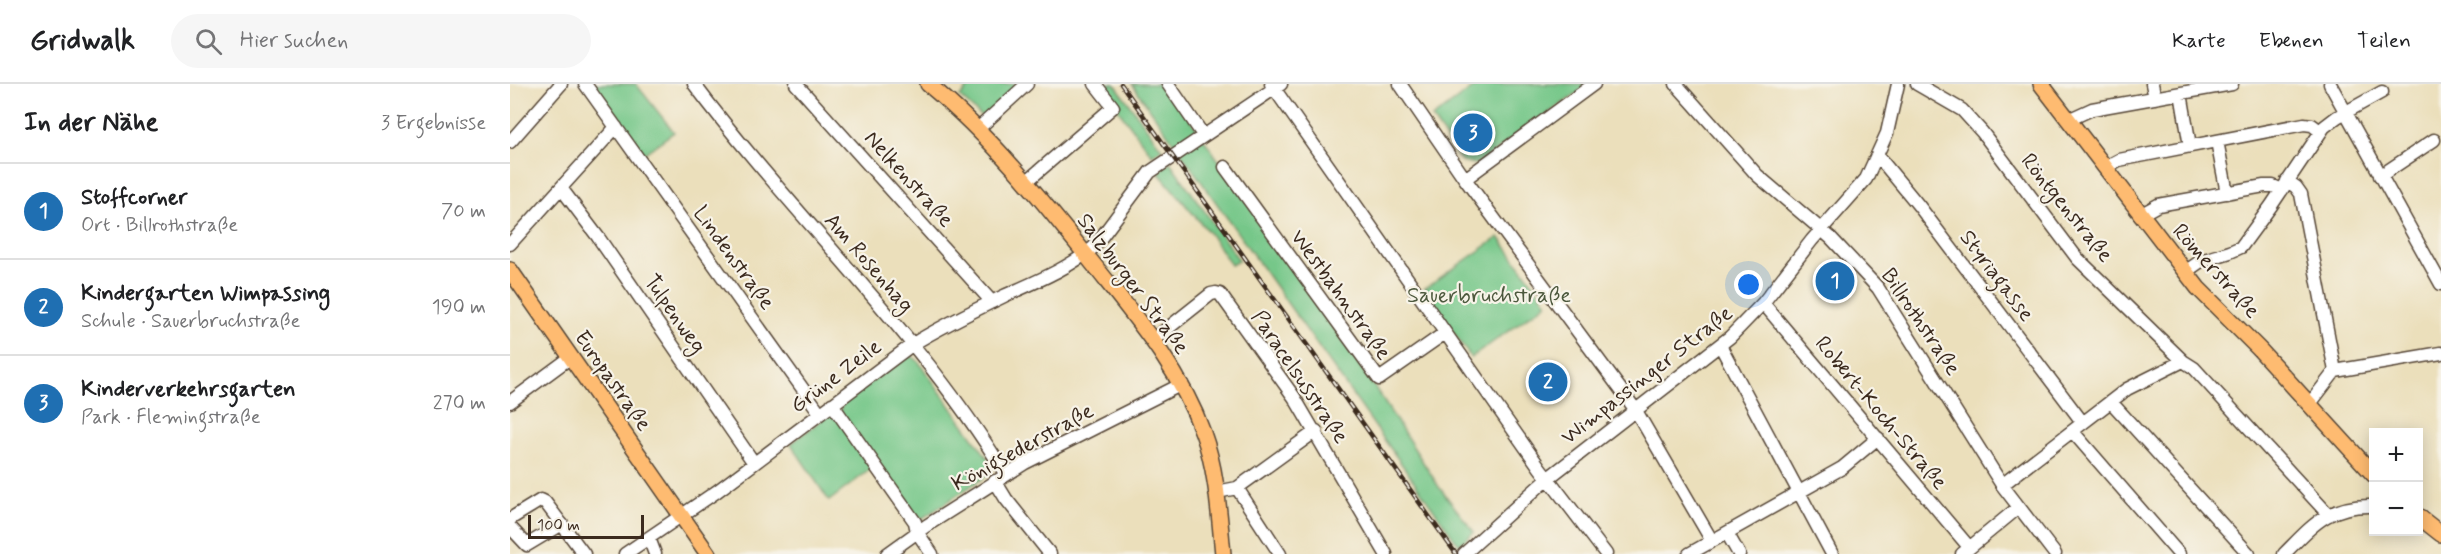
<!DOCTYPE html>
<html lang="de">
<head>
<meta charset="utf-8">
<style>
  :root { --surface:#fff; --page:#f6f6f6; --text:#202124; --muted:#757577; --line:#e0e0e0; --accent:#1f6fb2 }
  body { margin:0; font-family:Mynerve,sans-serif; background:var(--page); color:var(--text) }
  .controls { position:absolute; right:18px; bottom:18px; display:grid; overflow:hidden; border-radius:0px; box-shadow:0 3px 15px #0003 }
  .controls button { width:54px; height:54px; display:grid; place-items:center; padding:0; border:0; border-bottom:2px solid var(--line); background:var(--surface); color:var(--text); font:30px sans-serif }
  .scale { position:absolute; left:18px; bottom:15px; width:116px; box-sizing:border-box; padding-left:6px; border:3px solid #3b2a1e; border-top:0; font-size:16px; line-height:21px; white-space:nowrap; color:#3b2a1e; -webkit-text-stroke:4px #f7f3e8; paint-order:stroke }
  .you { position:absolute; left:1239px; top:201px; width:21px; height:21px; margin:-15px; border:4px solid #fff; border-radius:50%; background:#1a73e8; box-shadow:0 0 0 9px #1a73e833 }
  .badge { display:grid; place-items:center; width:39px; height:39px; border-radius:50%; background:var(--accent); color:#fff; font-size:20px; font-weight:700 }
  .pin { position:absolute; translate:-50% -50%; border:3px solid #fff; box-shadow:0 2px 6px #0006 }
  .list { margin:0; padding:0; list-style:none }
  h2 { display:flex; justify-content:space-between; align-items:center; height:78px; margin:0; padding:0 24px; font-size:26px }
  h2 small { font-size:20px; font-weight:400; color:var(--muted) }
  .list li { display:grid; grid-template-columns:39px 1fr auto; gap:18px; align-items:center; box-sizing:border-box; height:96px; padding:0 24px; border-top:2px solid var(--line) }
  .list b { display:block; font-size:22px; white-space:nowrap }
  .list p { margin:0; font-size:20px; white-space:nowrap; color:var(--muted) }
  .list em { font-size:20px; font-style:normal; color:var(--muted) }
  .icon { flex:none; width:33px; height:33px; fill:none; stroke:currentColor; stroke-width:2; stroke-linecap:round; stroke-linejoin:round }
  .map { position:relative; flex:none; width:1931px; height:470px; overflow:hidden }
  header { display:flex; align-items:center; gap:36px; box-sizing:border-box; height:84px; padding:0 30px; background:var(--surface); border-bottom:2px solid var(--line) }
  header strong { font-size:28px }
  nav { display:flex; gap:33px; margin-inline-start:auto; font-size:21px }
  .search { width:420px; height:54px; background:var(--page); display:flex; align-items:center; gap:15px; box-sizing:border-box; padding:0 21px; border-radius:33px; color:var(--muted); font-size:22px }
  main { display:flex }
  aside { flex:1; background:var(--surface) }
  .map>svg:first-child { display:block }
  .green { fill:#76c789; stroke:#587854; stroke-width:1.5 }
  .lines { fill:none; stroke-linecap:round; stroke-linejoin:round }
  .minor-casing { stroke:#554536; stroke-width:15 }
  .major-casing { stroke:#554536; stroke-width:18 }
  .minor { stroke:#fff; stroke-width:12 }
  .major { stroke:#febb71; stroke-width:15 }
  .rail-casing { stroke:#3b2a1e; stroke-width:4.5 }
  .rail { stroke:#f7f3e8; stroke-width:2; stroke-dasharray:7; stroke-linecap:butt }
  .labels { text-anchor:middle; stroke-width:4.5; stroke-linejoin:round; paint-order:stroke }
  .street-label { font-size:22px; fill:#3b2a1e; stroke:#f7f3e8 }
  .park-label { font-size:22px; fill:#4d593e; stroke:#f7f3e8 }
</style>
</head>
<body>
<header>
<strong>Gridwalk</strong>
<div class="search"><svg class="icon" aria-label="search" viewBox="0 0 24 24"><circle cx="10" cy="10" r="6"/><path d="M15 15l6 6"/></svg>Hier suchen</div>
<nav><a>Karte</a><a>Ebenen</a><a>Teilen</a></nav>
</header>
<main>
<aside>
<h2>In der Nähe<small>3 Ergebnisse</small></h2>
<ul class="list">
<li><span class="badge">1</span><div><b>Stoffcorner</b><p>Ort · Billrothstraße</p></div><em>70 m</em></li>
<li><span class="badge">2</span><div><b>Kindergarten Wimpassing</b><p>Schule · Sauerbruchstraße</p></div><em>190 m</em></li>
<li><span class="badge">3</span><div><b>Kinderverkehrsgarten</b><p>Park · Flemingstraße</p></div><em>270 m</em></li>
</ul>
</aside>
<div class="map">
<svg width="1931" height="470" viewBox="0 0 1931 470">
  <rect width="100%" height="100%" fill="#f7f3e8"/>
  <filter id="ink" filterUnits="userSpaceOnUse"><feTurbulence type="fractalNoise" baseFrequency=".0167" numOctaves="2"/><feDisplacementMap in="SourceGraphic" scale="12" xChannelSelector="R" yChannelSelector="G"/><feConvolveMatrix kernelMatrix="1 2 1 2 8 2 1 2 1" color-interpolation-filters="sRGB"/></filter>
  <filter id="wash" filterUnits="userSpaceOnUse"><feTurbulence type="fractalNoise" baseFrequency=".008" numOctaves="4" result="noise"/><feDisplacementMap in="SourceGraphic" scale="24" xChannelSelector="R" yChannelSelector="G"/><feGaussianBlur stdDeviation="1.35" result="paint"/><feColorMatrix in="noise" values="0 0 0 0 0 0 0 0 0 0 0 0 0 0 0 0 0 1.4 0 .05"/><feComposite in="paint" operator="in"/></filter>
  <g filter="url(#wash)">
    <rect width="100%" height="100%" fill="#ebdfbb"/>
    <path class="green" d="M82 0H126L164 48 132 71Z
      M461 0H504L507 4 473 34 450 13Z
      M589 0H605L652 65 642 71Z
      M622 0H656L864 302 929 403 964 448 949 461Z
      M968 0H1080L967 80 952 78 922 34Z
      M660 78 729 176 721 181 700 150 648 88Z
      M989 153 1037 219 961 274 914 205Z
      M402 272 408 277 480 377 482 385 478 391 413 434H405L330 328 332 320 394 273Z
      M319 330H325L362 384 319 417 281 360Z"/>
  </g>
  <g filter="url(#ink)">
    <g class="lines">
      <defs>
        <path id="minor" d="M75 0 310 329
          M184 0C284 133 409 248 496 391
          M286 0 482 218
          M658 0 693 51
          M761 0 1030 384 1096 470
          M890 0 955 95 1125 325 1202 457
          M1166 0 1247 91 1321 154 1368 204 1492 401 1545 470
          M1407 0 1452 26 1472 48 1567 174 1673 277
          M1642 0 1645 14
          M1820 0 1931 200
          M1671 9 1680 62
          M1558 36 1582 25 1722 0
          M469 44 517 0
          M1707 57 1717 109
          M0 58 51 0
          M1367 71 1409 122 1573 339
          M715 83 869 295 935 249
          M1594 84 1609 76 1794 40 1802 41 1810 47
          M1870 92 1924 56
          M955 95 1084 0
          M1777 97 1786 103 1791 110 1825 287 1799 321
          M516 98 603 23 585 0
          M51 104 88 153 244 379
          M1630 131 1648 121 1754 102H1763L1772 106
          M0 160 106 43
          M1675 188 1691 177 1720 168 1731 163 1761 122 1814 43 1827 33 1872 8
          M1253 219 1459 463
          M643 256 701 210 706 209 710 210 784 313 876 470
          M1210 261 1322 470
          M1825 287 1931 269
          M0 318 61 273
          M1601 318 1739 470
          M322 320 405 438 407 448 422 470
          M1563 348 1669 470
          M485 397 496 415 540 470
          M1492 401 1617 305 1673 277 1684 284 1818 430
          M727 404 770 470
          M707 408 727 404 806 347
          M0 435 31 416 35 418 74 470
          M0 443 17 461 52 440
          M1217 449 1229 470
          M139 454 145 470
          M115 470 206 408 403 260C432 242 463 227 494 212 525 198 558 185 584 163L640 88 771 0
          M377 470 416 442 515 379 672 300
          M954 470 1037 395 1220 253 1253 219 1302 156 1356 95 1377 49 1388 0
          M1179 470 1332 384 1368 354
          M1452 470 1509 423
          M1774 470C1803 441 1819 420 1864 422"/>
        <path id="major" d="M418 0C482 53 533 117 584 181 626 234 670 285 693 349 707 387 709 430 713 470
          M1531 0 1688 204 1749 265 1864 391
          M0 186 198 470
          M1908 432 1931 450"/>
      </defs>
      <use href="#minor" class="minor-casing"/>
      <use href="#major" class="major-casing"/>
      <use href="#minor" class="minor"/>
      <use href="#major" class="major"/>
      <defs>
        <path id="rail" d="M611 0 946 470"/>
      </defs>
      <use href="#rail" class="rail-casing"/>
      <use href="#rail" class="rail"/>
    </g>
  </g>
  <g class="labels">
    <g class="street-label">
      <text transform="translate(400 94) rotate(48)" y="8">Nelkenstraße</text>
      <text transform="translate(1558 123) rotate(51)" y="8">Röntgenstraße</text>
      <text transform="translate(225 173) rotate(54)" y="8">Lindenstraße</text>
      <text transform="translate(360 178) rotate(49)" y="8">Am Rosenhag</text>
      <text transform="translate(1707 186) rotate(48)" y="8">Römerstraße</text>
      <text transform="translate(1488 191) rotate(53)" y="8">Styriagasse</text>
      <text transform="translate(624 199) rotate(53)" y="8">Salzburger Straße</text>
      <text transform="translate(832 210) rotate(54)" y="8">Westbahnstraße</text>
      <text transform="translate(166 229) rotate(55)" y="8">Tulpenweg</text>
      <text transform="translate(1412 237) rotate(56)" y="8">Billrothstraße</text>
      <text transform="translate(1136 290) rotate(-38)" y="8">Wimpassinger Straße</text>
      <text transform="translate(325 291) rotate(-37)" y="8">Grüne Zeile</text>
      <text transform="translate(791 292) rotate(56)" y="8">Paracelsusstraße</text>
      <text transform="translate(104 296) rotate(55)" y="8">Europastraße</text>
      <text transform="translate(1372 328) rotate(50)" y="8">Robert-Koch-Straße</text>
      <text transform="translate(512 362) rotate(-29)" y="8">Königsederstraße</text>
    </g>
    <g class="park-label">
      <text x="979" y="218">Sauerbruchstraße</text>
    </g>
  </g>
</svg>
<div class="controls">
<button>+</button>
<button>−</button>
</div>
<div class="scale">100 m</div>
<div class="you"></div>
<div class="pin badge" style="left:1325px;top:197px">1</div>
<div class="pin badge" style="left:1038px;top:298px">2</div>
<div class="pin badge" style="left:963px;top:49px">3</div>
</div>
</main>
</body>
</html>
